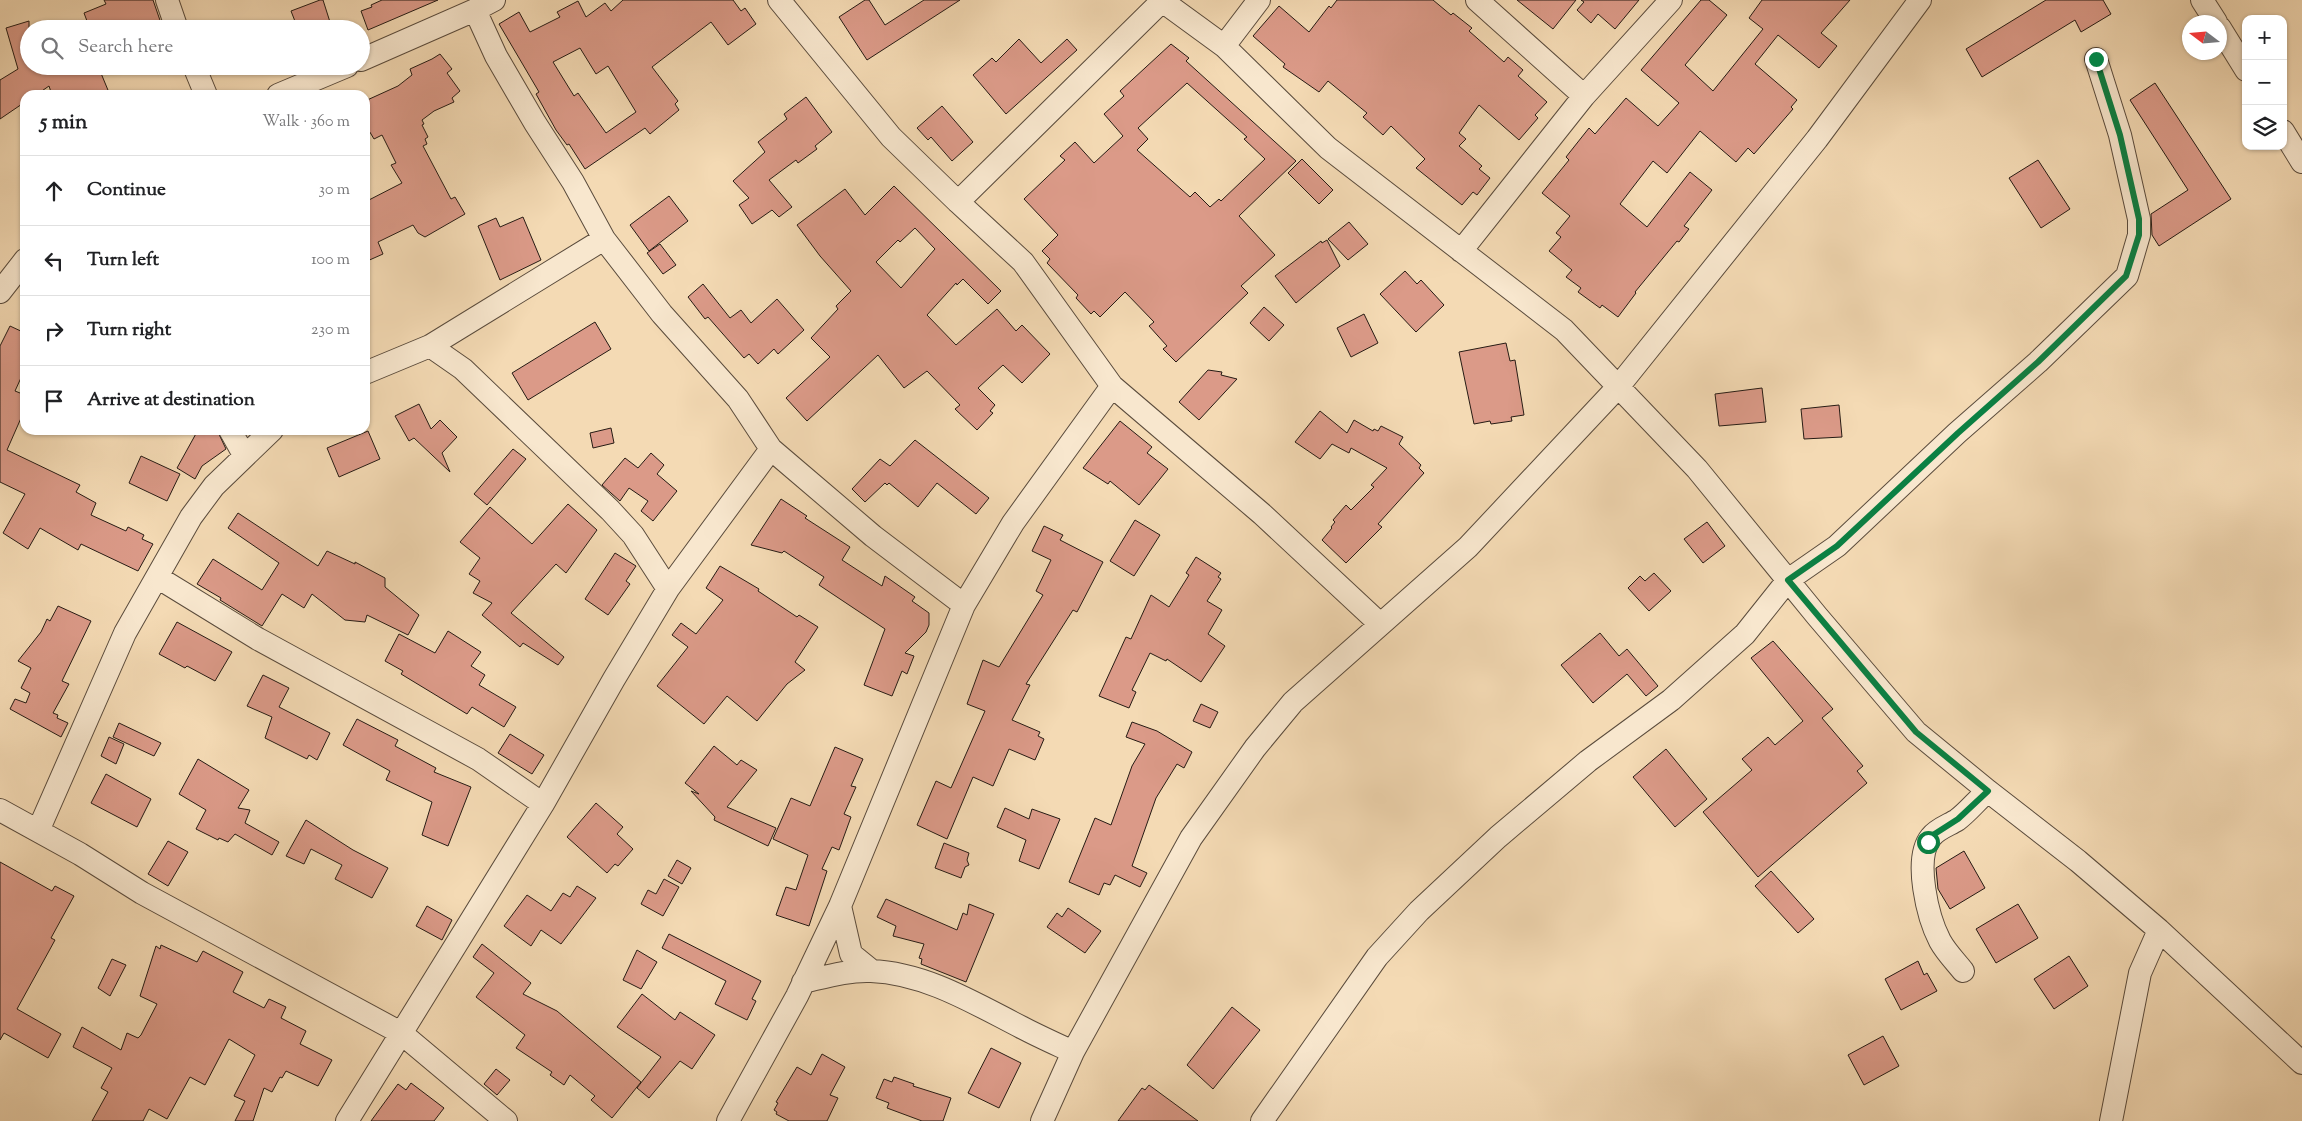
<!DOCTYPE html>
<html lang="en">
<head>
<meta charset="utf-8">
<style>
  :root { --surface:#fff; --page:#f2f2f2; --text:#202124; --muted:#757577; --line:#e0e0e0 }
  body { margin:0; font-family:"Sorts Mill Goudy",serif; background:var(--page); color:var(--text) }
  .controls { position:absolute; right:15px; top:15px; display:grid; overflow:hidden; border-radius:10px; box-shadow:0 1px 4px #0004 }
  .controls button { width:45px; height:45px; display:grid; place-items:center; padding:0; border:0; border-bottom:1px solid var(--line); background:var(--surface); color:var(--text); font:25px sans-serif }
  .compass { position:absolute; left:2182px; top:15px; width:45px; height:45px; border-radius:50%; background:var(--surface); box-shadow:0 1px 4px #0004; rotate:286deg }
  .stop { position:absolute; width:15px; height:15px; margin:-11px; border:4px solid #0b8043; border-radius:50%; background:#fff }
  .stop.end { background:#0b8043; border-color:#fff; box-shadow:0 1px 5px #0008 }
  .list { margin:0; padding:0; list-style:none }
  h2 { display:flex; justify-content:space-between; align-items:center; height:65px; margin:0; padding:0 20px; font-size:21px }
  h2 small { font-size:16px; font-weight:400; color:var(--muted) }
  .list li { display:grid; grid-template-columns:32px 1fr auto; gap:15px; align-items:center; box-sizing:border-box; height:70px; padding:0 20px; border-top:1px solid var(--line) }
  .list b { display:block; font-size:19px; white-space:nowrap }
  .list em { font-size:16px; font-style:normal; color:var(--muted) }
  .icon { flex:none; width:28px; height:28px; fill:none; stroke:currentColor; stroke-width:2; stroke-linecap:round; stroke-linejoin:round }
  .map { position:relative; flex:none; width:2302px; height:1121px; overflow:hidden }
  .search { position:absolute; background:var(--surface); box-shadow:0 1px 4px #0004; left:20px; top:20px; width:350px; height:55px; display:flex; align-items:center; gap:12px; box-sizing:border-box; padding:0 18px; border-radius:28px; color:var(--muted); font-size:19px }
  .panel { position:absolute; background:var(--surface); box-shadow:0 1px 4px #0004; left:20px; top:90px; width:350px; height:345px; border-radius:15px }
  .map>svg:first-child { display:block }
  .building { fill:#db9a88; stroke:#261b14; fill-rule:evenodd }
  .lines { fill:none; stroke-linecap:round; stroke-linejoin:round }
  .minor-casing { stroke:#5a4b3c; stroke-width:24 }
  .minor { stroke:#f8e7ce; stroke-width:22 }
  .route { stroke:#0b8043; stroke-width:6 }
</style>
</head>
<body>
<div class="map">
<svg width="2302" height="1121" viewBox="0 0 2302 1121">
  <rect width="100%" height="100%" fill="#f4dab4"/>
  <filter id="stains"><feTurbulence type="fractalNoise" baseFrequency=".004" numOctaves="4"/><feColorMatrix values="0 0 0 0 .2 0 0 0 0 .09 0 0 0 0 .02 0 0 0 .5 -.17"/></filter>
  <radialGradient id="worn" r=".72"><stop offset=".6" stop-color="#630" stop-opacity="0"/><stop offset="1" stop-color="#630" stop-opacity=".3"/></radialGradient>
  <path class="building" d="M104 0H153L163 29H90L84 13 106 4Z
    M320 0H323L330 22 312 29H298L291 11Z
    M382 0H438L368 30 361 11 372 7 371 5Z
    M623 0H733L741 11 745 8 756 24 728 45 711 22 652 67 678 101 675 104 679 110 650 134 645 128 585 169 569 144 567 145 556 130 536 94 539 92 499 24 519 12 530 32 560 17 557 12 578 1 586 17 605 3 611 11ZM580 48 596 74 608 66 636 112 606 133 578 93 574 96 553 62Z
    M865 0H869L885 25 924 0H960L867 60 839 17Z
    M1337 0H1433L1451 15 1453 13 1472 28 1469 31 1504 62 1508 57 1523 70 1518 76 1547 102 1535 115 1538 118 1519 140 1479 105 1459 133 1466 139 1459 146 1482 166 1479 169 1490 178 1477 195 1473 192 1462 205 1416 168 1425 159 1391 126 1383 135 1363 117 1367 113 1328 81 1319 92 1283 67 1285 64 1253 36 1279 6 1309 32 1329 6 1331 8Z
    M1517 0H1576L1553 29Z
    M1581 0H1639L1615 29 1598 14 1591 23 1577 10 1584 2Z
    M1701 0H1709L1727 15 1685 65 1713 91 1763 29 1749 18 1762 0H1850L1821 33 1837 46 1819 68 1778 35 1755 64 1797 100 1791 107 1793 109 1754 154 1748 148 1736 162 1700 131 1667 173 1653 161 1620 204 1647 227 1690 172 1712 190 1684 226 1689 229 1679 242 1677 241 1635 292 1636 293 1618 317 1602 305 1600 308 1578 292 1581 288 1566 277 1572 270 1549 251 1561 237 1556 233 1570 216 1542 193 1569 160 1566 157 1589 128 1595 134 1626 98 1658 126 1679 103 1641 70Z
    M2046 0H2103L2111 14 2081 32 2075 20 1982 77 1966 49Z
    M29 21V66H98L110 95H52L49 86 36 95H25V102L0 119V80L18 69 6 28Z
    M1019 39 1041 63 1067 39 1077 50 1006 114 973 75 992 58 996 62Z
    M1171 44 1189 58 1186 61 1296 161 1239 216 1275 255 1241 286 1248 293 1176 362 1163 349 1167 346 1149 326 1154 322 1125 292 1100 317 1094 311 1091 314 1076 298 1078 295 1047 263 1050 259 1042 251 1058 235 1024 199 1065 160 1060 156 1075 142 1094 163 1123 136 1104 114 1124 96 1120 91ZM1187 83 1247 137 1244 139 1265 159 1221 201 1219 199 1210 207 1195 192 1190 197 1137 150 1148 139 1138 128Z
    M440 54 452 69 447 73 460 91 452 98 454 102 434 111 422 120 424 124 422 125 428 137 425 139 427 144 423 146 451 199 455 197 465 214 425 237 418 233 413 225 378 242 383 254 365 262V202L402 183 391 165 396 163 382 135 374 139 365 124V101L398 86 412 75 410 69 432 59Z
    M2155 83 2231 199 2159 246 2152 235 2151 214 2188 190 2130 100Z
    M806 97 832 132 815 146 817 149 798 163 796 160 769 180 792 207 779 217 772 210 752 224 739 205 749 198 733 181 765 152 758 142 787 119 784 114Z
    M942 106 973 142 952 161 931 137 928 140 917 128Z
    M1302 159 1333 190 1319 204 1288 173Z
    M2038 160 2070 209 2041 228 2009 178Z
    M894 186 1001 291 988 304 963 279 957 285 956 283 927 315 956 345 997 309 1016 331 1022 325 1050 354 1022 383 1003 365 978 388 995 405 990 411 993 413 977 430 955 409 960 405 927 371 904 388 878 355 807 421 786 398 830 357 811 338 838 309 836 306 851 291 820 256 797 225 845 189 865 215ZM915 228 935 249 901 288 876 262 898 240 900 242Z
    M669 196 688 221 649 251 630 225Z
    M523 217 541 260 500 280 478 226 496 218 500 227Z
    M1349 222 1368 244 1348 260 1328 239Z
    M1327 240 1340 266 1296 303 1275 276 1321 241 1322 243Z
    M660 244 676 265 663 274 647 253Z
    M1405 271 1417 284 1421 280 1444 305 1416 332 1380 294Z
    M703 284 730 318 741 310 751 323 777 299 804 330 778 354 774 349 758 364 749 354 744 358 708 317 705 319 688 297Z
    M1264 307 1284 325 1269 341 1250 323Z
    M1364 314 1378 343 1351 357 1337 328Z
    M595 322 611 349 528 400 512 373Z
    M10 326 25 333V369L15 391 25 395V409L7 450 80 485 76 492 96 503 91 515 126 531 128 527 144 535 142 539 153 544 138 571 81 544 78 550 40 528 28 549 3 533 25 494 0 482V346Z
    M1506 343 1510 361 1515 360 1524 415 1511 417 1512 421 1491 424 1490 421 1474 424 1459 352Z
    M1208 370 1222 372 1221 375 1237 379 1199 420 1179 402Z
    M1762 388 1766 422 1719 426 1715 394Z
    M419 404 431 429 440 420 457 437 442 453 450 472 414 438 409 441 395 416Z
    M1839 405 1842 437 1804 439 1801 409Z
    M1320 411 1347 433 1354 420 1373 431 1374 429 1378 431 1381 426 1403 437 1399 444 1421 465 1419 468 1424 473 1378 524 1382 527 1346 563 1322 540 1332 528 1331 527 1335 522 1333 520 1346 505 1351 510 1374 487 1371 485 1387 468 1351 448 1349 453 1332 444 1320 459 1295 442Z
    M1120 421 1152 447 1147 453 1168 469 1139 505 1110 481 1108 484 1083 468Z
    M611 428 614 443 593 448 590 433Z
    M198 430H217L226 449 202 466 195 479 177 468Z
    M368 431 380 459 339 477 327 448Z
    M915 440 989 498 976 514 937 483 918 507 889 483 887 485 885 483 865 502 852 489 880 459 890 466Z
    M513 449 526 459 487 505 474 494Z
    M651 453 664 465 657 474 677 491 653 521 641 511 648 501 629 488 620 501 602 485 625 458 638 468Z
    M141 456 180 474 167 501 129 483Z
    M781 499 807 516 805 518 850 547 842 560 882 586 885 576 915 597 912 601 929 613V625L926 632 905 653 914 656 907 674 902 671 892 696 864 685 885 629 819 585 824 577 784 551 782 553 751 545Z
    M568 504 597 530 566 573 556 564 511 613 564 657 558 665 523 643 520 647 482 615 492 603 473 593 480 581 469 574 480 558 460 542 490 507 532 544Z
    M238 513 318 566 327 551 355 564V562L385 578V587L419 615 408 635 367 615 365 622 345 620 312 594 304 608 282 594 262 626 220 600 221 598 197 584 213 559 262 590 279 563 228 528Z
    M1135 520 1160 535 1134 576 1110 561Z
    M1707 522 1725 546 1703 563 1684 539Z
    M1044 526 1063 535 1060 540 1103 562 1077 612 1073 610 1026 684 1030 685 1012 720 1040 732 1038 736 1044 739 1035 760 1009 749 993 786 973 777 947 839 917 825 936 781 951 788 985 711 967 704 983 660 999 667 1043 595 1036 591 1051 560 1032 551Z
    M615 553 636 566 626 581 630 584 608 615 585 599Z
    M1196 557 1221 573 1218 577 1221 579 1207 601 1222 610 1208 634 1225 646 1201 682 1167 659 1166 661 1150 653 1132 690 1136 692 1129 708 1099 696 1126 637 1131 639 1151 595 1169 607 1189 575 1186 573Z
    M720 566 759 589 758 591 797 617 799 615 818 627 795 662 805 670 787 684 757 721 727 696 704 724 657 686 688 647 672 635 681 623 696 634 723 600 706 588Z
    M1654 573 1671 591 1649 611 1628 588 1640 576 1645 581Z
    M58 606 91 621 62 681 69 684 53 713 58 715 57 718 68 723 61 737 10 709 15 699 26 703 30 693 21 688 31 668 18 661 41 632 47 619 50 621Z
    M177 622 232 652 215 681 187 666 185 668 159 654Z
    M448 631 481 652 471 666 485 675 479 685 516 707 504 727 472 707 467 714 401 674 403 671 385 661 399 634 435 653Z
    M1600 633 1619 656 1627 649 1658 686 1646 696 1627 674 1593 703 1561 665Z
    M1773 641 1833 709 1822 718 1863 766 1857 771 1867 783 1758 877 1703 812 1752 770 1742 759 1768 737 1775 745 1803 721 1751 658Z
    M263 675 289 688 279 707 330 733 317 760 309 755 307 759 265 738 272 717 247 706Z
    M1201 704 1218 712 1210 728 1193 721Z
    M357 719 398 740 395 746 436 768 434 772 471 787 448 846 422 835 432 802 386 780 390 771 343 745Z
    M1132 722 1157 731 1192 752 1184 768 1177 764 1156 798 1132 866 1147 873 1140 887 1115 875 1110 885 1104 883 1099 895 1069 882 1095 818 1111 825 1132 766 1145 744 1126 737Z
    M119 723 161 743 154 756 113 737Z
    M510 734 544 755 532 774 498 753Z
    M109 737 124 744 116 764 101 756Z
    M714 746 737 765 741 760 757 770 727 807 776 828 768 846 714 820 715 817 691 791 699 794 685 783Z
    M835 747 863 759 851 786 856 787 844 814 851 817 839 850 832 847 822 869 827 871 809 926 776 915 786 887 796 890 808 855 773 839 791 798 810 806Z
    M1666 749 1707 799 1675 827 1633 777Z
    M198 759 249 790 238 808 250 810 245 823 279 842 272 855 235 834 228 842 219 838 218 840 196 829 206 810 179 794Z
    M106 774 151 799 137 827 91 803Z
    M596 803 623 827 617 834 633 849 618 866 615 864 607 873 567 837Z
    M1005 808 1029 819 1032 809 1060 819 1039 869 1019 861 1026 840 997 827Z
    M306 820 353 850 388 868 372 898 335 879 342 865 311 849 304 864 286 856Z
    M168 841 188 852 168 886 148 874Z
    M944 843 969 853 967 860 969 865 965 867 961 878 935 868Z
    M1964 851 1985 888 1950 909 1938 889 1936 868Z
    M677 860 691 868 682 884 668 876Z
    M0 862 52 891 55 886 74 896 51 938 55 940 49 951 17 1009 61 1034 48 1058 4 1033 0 1040Z
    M1771 871 1814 919 1798 933 1755 886Z
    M664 879 679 887 663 916 641 904 648 890 656 894Z
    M577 886 596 898 561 944 541 930 531 946 504 926 527 895 551 911 563 893 570 897Z
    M886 899 957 930 963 913 967 915 969 904 994 914 966 982 921 964 922 959 919 958 924 944 893 936 896 926 877 917Z
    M2018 904 2038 938 1996 963 1976 929Z
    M427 906 452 920 442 940 416 926Z
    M1068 908 1101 931 1085 953 1047 927 1057 913 1062 917Z
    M669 934 761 981 752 999 756 1001 747 1020 715 1004 726 981 662 948Z
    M482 944 531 983 523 994 557 1011 641 1082 612 1118 591 1100 595 1096 570 1075 564 1085 550 1075 552 1072 516 1048 525 1035 476 997 494 973 473 957Z
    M161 945 197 962 203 951 243 972 233 992 264 1008 269 999 286 1007 281 1018 306 1031 300 1044 332 1060 318 1086 286 1071 282 1078 280 1077 272 1092 264 1088 253 1121H235L245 1101 234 1096 255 1055 229 1039 205 1085 190 1077 167 1119 149 1109 143 1121H92L108 1092 101 1088 112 1068 73 1047 82 1027 121 1050 127 1033 138 1038 141 1035 157 1004 140 996 156 946 160 949Z
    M637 950 657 962 641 989 623 980Z
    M2069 956 2088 986 2054 1009 2034 979Z
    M112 959 126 965 110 996 98 988Z
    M1918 961 1924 975 1927 973 1937 991 1901 1010 1885 979Z
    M642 994 675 1020 680 1012 715 1035 692 1069 680 1061 649 1098 637 1088 661 1057 617 1027Z
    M1232 1007 1260 1030 1213 1089 1187 1065Z
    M1883 1036 1899 1066 1864 1085 1848 1055Z
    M991 1048 1021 1063 999 1108 968 1093Z
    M822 1054 845 1067 830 1095 838 1098 827 1121H789L776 1114 777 1112 774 1110 778 1103 776 1102 797 1067 811 1075Z
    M496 1069 510 1080 497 1095 484 1084Z
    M894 1077 914 1084 913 1086 951 1098 943 1121H922L887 1108 889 1103 876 1098 884 1079 892 1082Z
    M411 1083 444 1108 434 1121H371L398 1084 406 1090Z
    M1149 1085 1198 1121H1118L1142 1088 1145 1090Z"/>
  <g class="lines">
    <defs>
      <path id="minor" d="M167 0 177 29
        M779 0 891 137 958 202 1023 262 1112 386 1262 514 1380 624
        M1161 0 1224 46 1328 148 1564 330 1697 469 1817 616 1916 732 1988 791 2078 861 2159 930 2302 1063
        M1477 0 1584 96
        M2202 0 2216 22
        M475 10 496 56 535 123 573 182 604 239 662 314 738 399 771 449 873 536 964 605
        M2220 28 2246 70
        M1224 46 1259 0
        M361 60 475 10 494 0
        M194 66 206 95
        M278 95 347 66
        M2283 131 2302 162
        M958 202 1162 1
        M1461 251 1584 96 1671 0
        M0 292 25 260
        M430 346 463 369 610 510 633 535 668 589
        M365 373 430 346 604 239
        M230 430 244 455
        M157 577 258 639 478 759 543 804
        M0 810 80 854 142 893 401 1033 506 1121
        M38 831 125 633 191 517 214 486 272 430
        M840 906 851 954 872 971
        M1963 971C1955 961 1946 952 1940 941 1928 918 1913 859 1931 837 1937 829 1949 825 1957 820 1968 812 1977 800 1988 791
        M803 982C825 977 848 970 871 971 925 973 974 1003 1021 1027 1038 1036 1056 1044 1073 1052
        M347 1121 543 804 614 679 668 589 771 449
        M728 1121 797 996 840 906 964 605 1013 523 1112 386
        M1042 1121 1073 1052 1191 838 1255 748 1293 702 1468 547 1618 387 1817 139 1920 0
        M1262 1121 1377 957 1419 911 1498 837 1588 761 1671 700 1745 634 1788 580 1837 546 1957 433 2038 362 2127 276 2139 235V219L2120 135 2096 59
        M2111 1121 2140 973 2159 930"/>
    </defs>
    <use href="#minor" class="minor-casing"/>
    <use href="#minor" class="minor"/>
  </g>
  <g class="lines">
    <path class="route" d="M1928 842 1933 835 1958 819 1988 791 1916 732 1788 580 1837 546 1958 433 2038 362 2126 276 2139 235V219L2120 135 2096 59"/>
  </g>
  <rect width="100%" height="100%" filter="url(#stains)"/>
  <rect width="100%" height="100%" fill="url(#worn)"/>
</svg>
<div class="controls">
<button>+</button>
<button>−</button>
<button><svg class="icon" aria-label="layers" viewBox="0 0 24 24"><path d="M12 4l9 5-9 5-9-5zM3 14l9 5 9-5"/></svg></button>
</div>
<svg class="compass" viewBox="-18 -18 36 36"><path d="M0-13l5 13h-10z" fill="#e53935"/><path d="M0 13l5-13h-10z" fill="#757577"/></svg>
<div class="stop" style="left:1928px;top:842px"></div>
<div class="stop end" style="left:2096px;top:59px"></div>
<div class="search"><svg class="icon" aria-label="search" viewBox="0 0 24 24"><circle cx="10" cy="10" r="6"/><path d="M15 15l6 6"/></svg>Search here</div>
<section class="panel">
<h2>5 min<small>Walk · 360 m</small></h2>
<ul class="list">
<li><svg class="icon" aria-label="ahead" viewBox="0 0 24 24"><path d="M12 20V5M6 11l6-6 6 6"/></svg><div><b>Continue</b></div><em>30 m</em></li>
<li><svg class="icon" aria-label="left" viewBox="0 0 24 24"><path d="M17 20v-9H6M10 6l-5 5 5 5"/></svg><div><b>Turn left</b></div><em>100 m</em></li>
<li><svg class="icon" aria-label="right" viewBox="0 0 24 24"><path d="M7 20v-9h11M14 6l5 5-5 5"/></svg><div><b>Turn right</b></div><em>230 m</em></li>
<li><svg class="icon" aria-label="arrive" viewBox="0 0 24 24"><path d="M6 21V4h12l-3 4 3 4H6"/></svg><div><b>Arrive at destination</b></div></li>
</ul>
</section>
</div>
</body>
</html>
